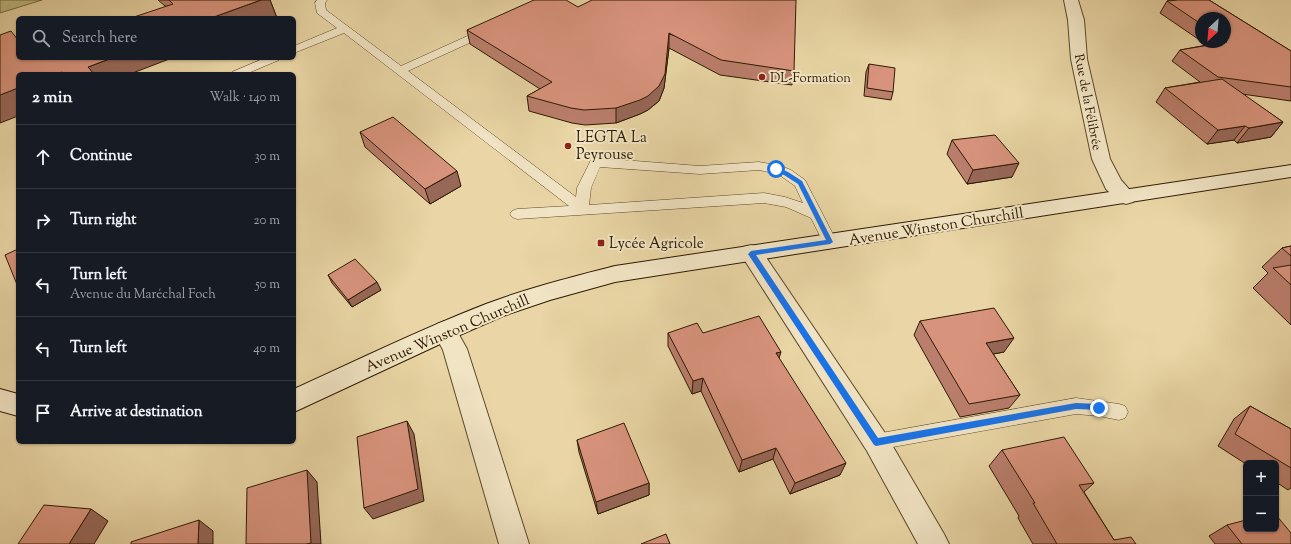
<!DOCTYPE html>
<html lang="en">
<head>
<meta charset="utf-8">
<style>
  :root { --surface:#171b24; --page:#20242c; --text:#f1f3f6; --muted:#9ea1a6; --line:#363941 }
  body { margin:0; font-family:"Sorts Mill Goudy",serif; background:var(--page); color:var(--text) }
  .controls { position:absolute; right:12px; bottom:12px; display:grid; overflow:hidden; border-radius:6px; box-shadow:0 1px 3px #0004 }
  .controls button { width:36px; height:36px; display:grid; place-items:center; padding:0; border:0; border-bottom:1px solid var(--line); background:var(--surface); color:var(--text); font:20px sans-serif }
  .compass { position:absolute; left:1195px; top:12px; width:36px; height:36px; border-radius:50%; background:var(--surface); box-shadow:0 1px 3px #0004; rotate:206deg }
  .stop { position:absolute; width:12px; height:12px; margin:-9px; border:3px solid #1a73e8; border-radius:50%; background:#fff }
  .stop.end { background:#1a73e8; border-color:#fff; box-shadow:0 1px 4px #0008 }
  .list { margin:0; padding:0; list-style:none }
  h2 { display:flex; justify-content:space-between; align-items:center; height:52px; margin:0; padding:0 16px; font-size:17px }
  h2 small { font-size:13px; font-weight:400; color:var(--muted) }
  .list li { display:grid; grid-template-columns:26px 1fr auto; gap:12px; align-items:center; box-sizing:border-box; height:64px; padding:0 16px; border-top:1px solid var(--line) }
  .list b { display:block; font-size:15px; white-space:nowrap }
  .list p { margin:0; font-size:13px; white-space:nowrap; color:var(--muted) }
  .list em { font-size:13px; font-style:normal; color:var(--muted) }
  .icon { flex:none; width:22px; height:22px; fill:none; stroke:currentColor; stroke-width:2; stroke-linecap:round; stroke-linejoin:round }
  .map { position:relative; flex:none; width:1291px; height:544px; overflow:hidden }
  .search { position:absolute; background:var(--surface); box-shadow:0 1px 3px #0004; left:16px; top:16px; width:280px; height:44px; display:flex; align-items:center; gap:10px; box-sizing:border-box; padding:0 14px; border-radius:6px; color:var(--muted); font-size:15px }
  .panel { position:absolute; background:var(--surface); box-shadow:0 1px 3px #0004; left:16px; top:72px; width:280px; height:372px; border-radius:6px }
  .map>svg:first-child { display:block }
  .green { fill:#bebb81; stroke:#766a40 }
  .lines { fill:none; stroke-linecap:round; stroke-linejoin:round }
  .lane-casing { stroke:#5c4929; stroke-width:1 }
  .street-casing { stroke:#5c4929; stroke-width:2 }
  .secondary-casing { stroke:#2d1a00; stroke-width:2 }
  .lane { fill:#f1e4c4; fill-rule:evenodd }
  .street { fill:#f1e4c4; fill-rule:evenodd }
  .secondary { fill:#f1e4c4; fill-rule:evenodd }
  .wall { fill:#ba7e6c; stroke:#2d1a00 }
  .shaded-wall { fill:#976758; stroke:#2d1a00 }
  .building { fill:#d8937d; stroke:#2d1a00 }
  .route { fill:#1a73e8 }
  .poi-dot { fill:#8f2418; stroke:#f1e4c4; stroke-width:1.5 }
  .labels { text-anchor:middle; stroke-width:4; stroke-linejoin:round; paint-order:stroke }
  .far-poi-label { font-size:13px; fill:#2d1a00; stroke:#f1e4c4; text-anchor:start }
  .far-street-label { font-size:13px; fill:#2d1a00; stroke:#f1e4c4 }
  .poi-label { font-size:15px; fill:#2d1a00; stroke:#f1e4c4; text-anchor:start }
  .street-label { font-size:15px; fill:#2d1a00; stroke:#f1e4c4 }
</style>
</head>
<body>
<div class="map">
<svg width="1291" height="544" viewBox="0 0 1291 544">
  <rect width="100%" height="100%" fill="#e9d5a5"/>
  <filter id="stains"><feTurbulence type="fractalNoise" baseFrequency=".005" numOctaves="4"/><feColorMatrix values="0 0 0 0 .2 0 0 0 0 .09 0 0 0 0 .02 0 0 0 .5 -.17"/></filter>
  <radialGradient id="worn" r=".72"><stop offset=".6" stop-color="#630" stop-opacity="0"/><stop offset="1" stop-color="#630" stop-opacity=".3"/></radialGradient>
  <path class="green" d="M0 0H42L0 13Z"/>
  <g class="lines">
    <defs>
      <path id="lane" d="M317 0H327L325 3 326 10 401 66 483 29H491L492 31 491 33 408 71 576 197 577 188 590 162 591 159 596 158 700 166 759 162 781 166 791 170 805 180 837 242 835 246 830 247 825 246 811 218 786 207 764 203 517 219 512 217 510 214 512 211 517 209 569 206 344 33 294 53V46L337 28 317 13 315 3ZM600 167 700 174 759 170 773 173 781 176 795 186 803 203 785 197 764 193 589 205 591 188Z
        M265 58H281L279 60 246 74H230L232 72Z
        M1076 398 1119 404 1125 406 1128 412 1125 418 1119 420 1099 416 1076 414 876 450 870 448 867 442 870 436 876 434Z"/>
      <path id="street" d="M1064 0H1078L1084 20 1087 59 1110 159 1121 180 1136 197 1133 202 1126 204 1119 202 1106 189 1092 159 1071 59 1068 20Z
        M751 245 759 247 885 433 944 534 949 544H918L867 451 740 253 743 247Z
        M445 321 453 324 467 349 529 544H499L443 350 433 331 437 324Z"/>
      <path id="secondary" d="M1291 165V177L615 282 550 300 503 316 453 338 294 412V389C358 360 421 329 486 304 528 288 572 277 615 266Z
        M0 389 18 394V416L0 411Z"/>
    </defs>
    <use href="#lane" class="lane-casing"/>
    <use href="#street" class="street-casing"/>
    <use href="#secondary" class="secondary-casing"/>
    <use href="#lane" class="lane"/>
    <use href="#street" class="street"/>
    <use href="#secondary" class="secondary"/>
  </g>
  <path class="wall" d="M158 0H270L277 18 165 6Z
    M1178 0H1209L1291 51V101L1242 94 1283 122 1271 137 1237 143 1234 140 1207 144 1156 102 1165 88 1200 82 1172 61 1180 50 1207 45 1202 42H1225V18H1201V41L1160 13 1167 1Z
    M578 7 794 71 792 85 720 75 669 48 664 88 659 101 648 110 640 114 616 123 585 125 572 123 529 111 527 96 540 89 470 44 467 30Z
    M869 64 893 92 891 100 864 96 866 72Z
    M360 132 461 186 430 204 365 147Z
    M952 140 1012 177 967 184 947 154Z
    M1291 246V325L1253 288 1268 273 1262 267 1282 248Z
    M328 275 381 290 352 307 332 283Z
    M920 321 1004 352 993 354 1020 395 1009 408 960 417 914 335Z
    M668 333 779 359 840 475 790 494 773 459 739 472 701 391 692 394 668 346Z
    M1250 406 1291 429V488L1288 490 1276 482V463H1246V464L1218 446 1234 419Z
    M577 440 649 483V495L598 514 579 452Z
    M1002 450 1094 483 1084 492 1114 540 1136 544H1033L1018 518 1019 516 989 466Z
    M1227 525 1291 544H1215L1209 536Z"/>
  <path class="shaded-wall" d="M261 0H270L277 18H211Z
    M669 33V48L664 88 659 101 648 110 640 114 616 123V108Z
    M112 58H172L130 74H93L88 67Z
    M18 88V116L0 123V95Z
    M1283 122 1271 137 1237 143 1249 128Z
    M1245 126 1234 140 1207 144 1218 130Z
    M1019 163 1012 177 967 184 973 170Z
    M457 171 461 186 430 204 425 189Z
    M377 282 381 290 352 307 348 300Z
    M1014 338 1004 352 977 357 986 343Z
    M781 352 777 365 776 353Z
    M703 378 701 391 692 394 693 381Z
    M407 421 414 434 424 501 373 519 364 508Z
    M776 448 773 459 739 472 742 460Z
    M846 463 840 475 790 494 795 483Z
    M307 470 317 482 321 544H306Z
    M649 483V495L598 514 596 502Z
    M91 509 108 521 94 544H69Z
    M199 520 213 531V544H198Z"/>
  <path class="building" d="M169 0H261L211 18H131L173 4Z
    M534 0H566L578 7 592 0H796L794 71 721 60 669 33 665 74 659 86 648 96 640 100 616 108 584 110 571 108 527 96 552 82 467 30Z
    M1178 0H1209L1291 51V87L1218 77 1180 50 1227 42 1225 40V18H1201V24L1167 1Z
    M11 31 18 40V58H112L88 67 94 74H63L62 72 57 74H18V88L0 95V35Z
    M869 64 895 68 893 92 867 88Z
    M1222 79 1283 122 1249 128 1245 126 1218 130 1165 88Z
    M393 117 457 171 425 189 360 132Z
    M995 135 1019 163 973 170 952 140Z
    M1291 246V256L1282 248Z
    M18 249V287L5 255Z
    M355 259 377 282 348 300 328 275Z
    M1291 265V285L1273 268Z
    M994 308 1014 338 986 343 1020 395 969 404 920 321Z
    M759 316 781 352 776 353 846 463 795 483 776 448 742 460 703 378 693 381 668 333 697 323 703 333Z
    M1250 406 1291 429V468L1235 434Z
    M407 421 418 489 364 508 357 437Z
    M624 423 649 483 596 502 577 440Z
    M1064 437 1094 483 1079 485 1114 540 1131 537 1136 544H1057L1033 503H1035L1002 450Z
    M307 470 311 543 306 544H246L247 488Z
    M44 505 91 509 69 544H18Z
    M1276 515 1291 533V544H1242L1227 525 1246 520V529H1276Z
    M199 520 198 544H131V542Z
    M666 534 670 544H641Z"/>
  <path class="route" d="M776 167 788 172 802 181 833 242 830 244 756 255 878 438 1076 403 1099 404 1102 408 1101 410 1076 409 876 446 874 445 748 254 751 251 826 240 798 184 784 175 774 171V168Z"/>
  <g class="poi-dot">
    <circle cx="762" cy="77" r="4"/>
    <circle cx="568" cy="146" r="4"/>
    <rect x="597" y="239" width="8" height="8" rx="2"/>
  </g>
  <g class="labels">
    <g class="far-poi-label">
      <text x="770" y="82">DL-Formation</text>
    </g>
    <g class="far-street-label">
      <text transform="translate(1089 102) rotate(79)" y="5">Rue de la Félibrée</text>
    </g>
    <g class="poi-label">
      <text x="576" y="142">LEGTA La<tspan x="576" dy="17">Peyrouse</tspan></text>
      <text x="609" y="248">Lycée Agricole</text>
    </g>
    <g class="street-label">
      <text transform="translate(936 226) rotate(-9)" y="5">Avenue Winston Churchill</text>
      <text transform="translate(447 333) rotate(-23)" y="5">Avenue Winston Churchill</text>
    </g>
  </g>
  <rect width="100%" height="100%" filter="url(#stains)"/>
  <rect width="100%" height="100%" fill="url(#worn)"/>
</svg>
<div class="controls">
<button>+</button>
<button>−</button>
</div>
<svg class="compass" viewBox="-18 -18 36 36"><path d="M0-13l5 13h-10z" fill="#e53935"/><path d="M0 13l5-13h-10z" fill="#9ea1a6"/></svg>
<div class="stop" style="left:776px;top:169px"></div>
<div class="stop end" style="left:1099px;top:408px"></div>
<div class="search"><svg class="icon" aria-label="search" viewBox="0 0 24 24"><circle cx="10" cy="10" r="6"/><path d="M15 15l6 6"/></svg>Search here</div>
<section class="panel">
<h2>2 min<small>Walk · 140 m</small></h2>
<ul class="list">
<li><svg class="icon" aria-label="ahead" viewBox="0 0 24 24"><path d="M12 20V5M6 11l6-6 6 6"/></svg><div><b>Continue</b></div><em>30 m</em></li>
<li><svg class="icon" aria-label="right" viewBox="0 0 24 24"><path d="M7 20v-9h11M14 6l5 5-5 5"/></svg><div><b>Turn right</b></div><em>20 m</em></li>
<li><svg class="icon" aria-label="left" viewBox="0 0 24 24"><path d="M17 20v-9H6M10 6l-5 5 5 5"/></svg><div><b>Turn left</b><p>Avenue du Maréchal Foch</p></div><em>50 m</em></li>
<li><svg class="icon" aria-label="left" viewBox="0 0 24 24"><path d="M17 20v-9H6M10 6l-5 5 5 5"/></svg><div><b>Turn left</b></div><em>40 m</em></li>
<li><svg class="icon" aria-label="arrive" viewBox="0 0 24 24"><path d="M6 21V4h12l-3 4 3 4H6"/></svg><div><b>Arrive at destination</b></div></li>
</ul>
</section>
</div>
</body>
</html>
